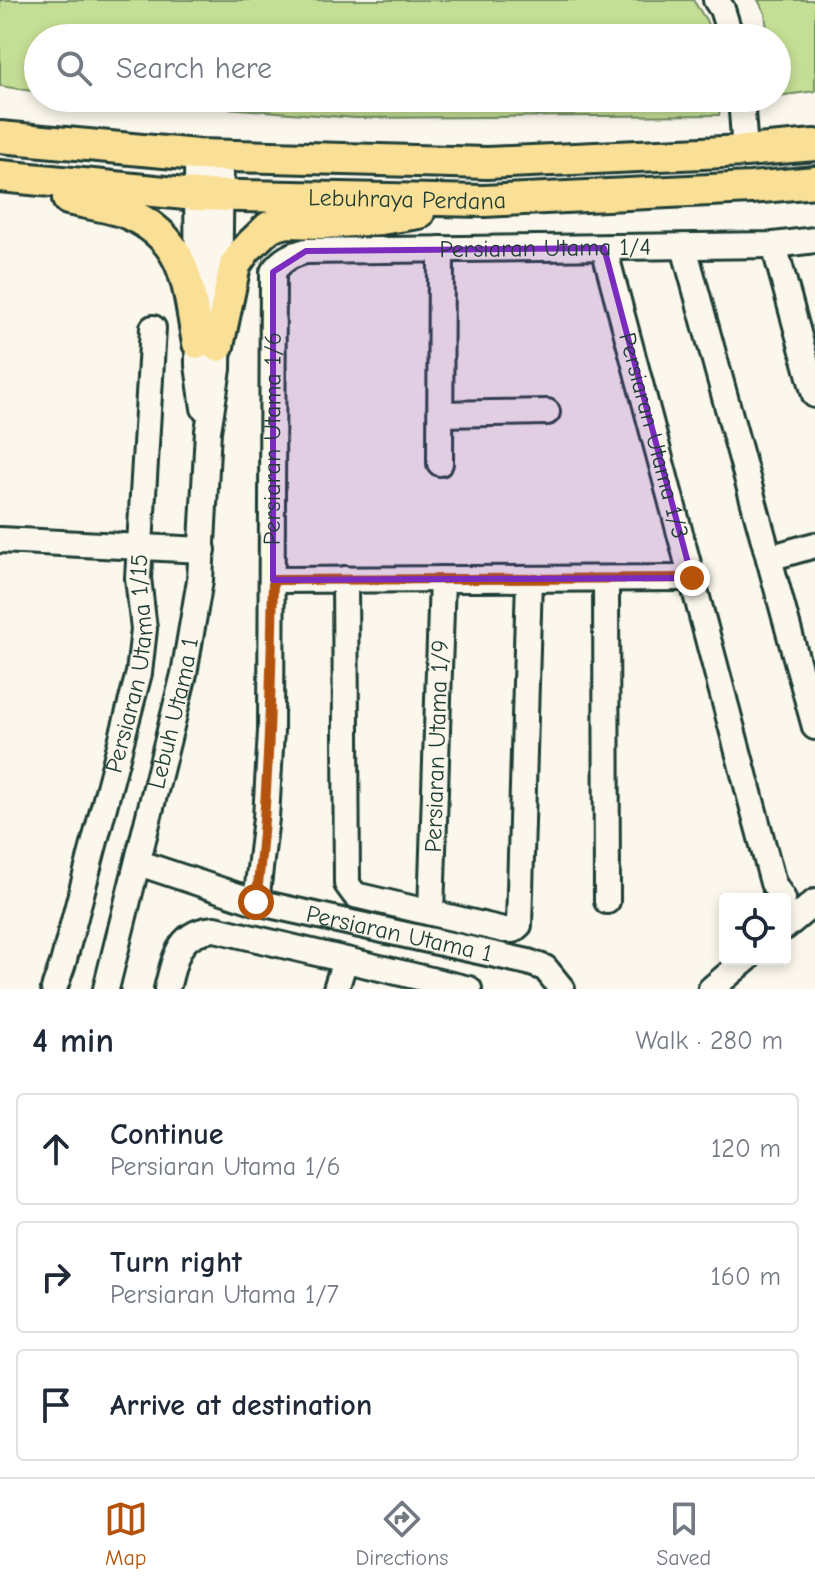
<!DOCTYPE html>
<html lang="en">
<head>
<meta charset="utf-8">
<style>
  :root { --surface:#fff; --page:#f2f2f3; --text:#1f2937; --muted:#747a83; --line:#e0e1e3; --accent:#b45309 }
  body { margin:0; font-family:"Comic Neue",sans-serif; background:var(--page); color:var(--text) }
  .controls { position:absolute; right:24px; bottom:24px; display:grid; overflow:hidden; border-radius:8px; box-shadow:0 4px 12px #0003 }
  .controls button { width:72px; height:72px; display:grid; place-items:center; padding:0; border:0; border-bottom:2px solid var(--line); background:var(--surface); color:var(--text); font:40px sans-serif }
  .stop { position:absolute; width:24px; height:24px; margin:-18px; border:6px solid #b45309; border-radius:50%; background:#fff }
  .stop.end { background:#b45309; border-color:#fff; box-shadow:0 2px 8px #0008 }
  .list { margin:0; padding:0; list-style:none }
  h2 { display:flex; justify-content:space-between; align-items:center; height:104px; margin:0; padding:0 32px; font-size:34px }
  h2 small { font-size:26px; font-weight:400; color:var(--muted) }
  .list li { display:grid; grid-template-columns:52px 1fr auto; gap:24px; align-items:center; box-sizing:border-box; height:112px; margin:0 16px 16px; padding:0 16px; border:2px solid var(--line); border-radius:8px }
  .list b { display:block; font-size:30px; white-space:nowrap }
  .list p { margin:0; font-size:26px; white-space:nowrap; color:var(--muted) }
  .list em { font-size:26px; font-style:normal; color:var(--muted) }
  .icon { flex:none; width:44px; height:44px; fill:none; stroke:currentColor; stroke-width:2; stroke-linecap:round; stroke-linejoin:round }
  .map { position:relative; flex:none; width:815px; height:989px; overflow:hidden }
  .search { position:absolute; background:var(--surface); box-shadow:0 4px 12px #0003; left:24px; right:24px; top:24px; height:88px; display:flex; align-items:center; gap:20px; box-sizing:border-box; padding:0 28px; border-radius:44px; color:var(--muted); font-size:30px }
  .sheet { height:488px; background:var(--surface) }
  nav { display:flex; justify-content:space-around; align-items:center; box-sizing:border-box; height:112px; border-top:2px solid var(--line); background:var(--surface); font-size:22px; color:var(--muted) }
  nav a { display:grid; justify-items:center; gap:4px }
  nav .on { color:var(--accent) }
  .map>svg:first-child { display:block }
  .green { fill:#c4de95; stroke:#728e64; stroke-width:2 }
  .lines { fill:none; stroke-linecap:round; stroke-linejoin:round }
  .minor-casing { stroke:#1f3d34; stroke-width:30 }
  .major-casing { stroke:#1f3d34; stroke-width:36 }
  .minor { stroke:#fbf7ec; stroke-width:24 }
  .major { stroke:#fadf96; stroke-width:30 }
  .route { stroke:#b45309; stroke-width:10 }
  .marked { fill:#7b2cbf; fill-opacity:0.2; stroke:#7b2cbf; stroke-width:6; stroke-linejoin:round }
  .labels { text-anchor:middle; stroke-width:7; stroke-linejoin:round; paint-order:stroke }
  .street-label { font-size:24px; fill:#1f3d34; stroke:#fbf7ec }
</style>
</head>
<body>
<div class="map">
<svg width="815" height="989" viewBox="0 0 815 989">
  <rect width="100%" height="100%" fill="#fbf7ec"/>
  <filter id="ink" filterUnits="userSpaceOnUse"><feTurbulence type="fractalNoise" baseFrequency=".0125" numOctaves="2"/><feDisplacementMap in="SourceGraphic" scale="16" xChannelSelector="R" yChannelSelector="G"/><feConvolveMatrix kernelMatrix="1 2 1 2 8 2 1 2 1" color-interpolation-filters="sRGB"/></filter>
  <g filter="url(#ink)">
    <path class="green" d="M0 0H693L706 20 713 38H38V92L0 86Z
      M758 0H815V91L777 96V38H768L765 13Z
      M95 98H722L719 115 355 118Z"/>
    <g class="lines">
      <defs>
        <g id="minor">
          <path d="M716 0 722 9 731 38"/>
          <path d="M741 98 745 151"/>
          <path d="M197 155 198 365 204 408"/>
          <path d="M774 245 815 395"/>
          <path d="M684 247 815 727"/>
          <path id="s1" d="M604 248 773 883 783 899"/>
          <path d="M441 414 547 412"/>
          <path d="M440 463 441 249"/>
          <path d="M0 540 203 550"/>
          <path d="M769 558 815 545"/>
          <path d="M345 579 347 884 355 895 504 930H513L519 925 529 579"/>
          <path d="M606 579 607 901"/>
          <path d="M273 580 692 578"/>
          <path id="s2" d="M139 863 256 902 528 962 545 968 562 989"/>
          <path id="s3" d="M256 902 266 818 271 731 273 272C282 259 291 255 306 251L774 245 815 240"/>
          <path id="s4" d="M431 912 442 579"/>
          <path d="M785 927 815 902"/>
          <path id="s5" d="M54 989 63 963 139 673 144 629 138 578 153 328"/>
          <path id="s6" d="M106 989 184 674 200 580 208 431 218 369 221 156"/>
          <path d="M167 989C175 958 178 931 215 929L469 989"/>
          <path d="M336 989 345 960"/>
          <path d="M711 989 747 959"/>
        </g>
        <g id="major">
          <path d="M0 137 197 155 487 163 745 151 815 145"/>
          <path id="s7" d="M0 176 196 195 484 201 751 188 815 182"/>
          <path d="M68 199C88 204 111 206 129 214 189 241 187 286 198 343"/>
          <path d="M218 346 235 265 246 249 269 227 287 222 324 223 381 219 419 213"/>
        </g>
      </defs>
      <use href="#minor" class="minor-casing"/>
      <use href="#major" class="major-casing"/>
      <use href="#minor" class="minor"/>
      <use href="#major" class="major"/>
    </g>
  </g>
  <g class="lines" filter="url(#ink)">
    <path class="route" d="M256 902C269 795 271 688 273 580L692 578"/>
  </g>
  <path class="marked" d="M604 248 692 578 273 580V272L306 251Z"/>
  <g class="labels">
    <g class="street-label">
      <text dy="8" stroke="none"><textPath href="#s7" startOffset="408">Lebuhraya Perdana</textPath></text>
      <text dy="8" stroke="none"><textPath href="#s3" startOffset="910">Persiaran Utama 1/4</textPath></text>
      <text dy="8" stroke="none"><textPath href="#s1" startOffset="194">Persiaran Utama 1/3</textPath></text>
      <text dy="8" stroke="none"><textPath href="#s3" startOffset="464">Persiaran Utama 1/6</textPath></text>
      <text dy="8" stroke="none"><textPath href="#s5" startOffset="336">Persiaran Utama 1/15</textPath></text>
      <text dy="8" stroke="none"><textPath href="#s6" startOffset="284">Lebuh Utama 1</textPath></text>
      <text dy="8" stroke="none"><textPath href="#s4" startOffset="166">Persiaran Utama 1/9</textPath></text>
      <text dy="8" stroke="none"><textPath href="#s2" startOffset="270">Persiaran Utama 1</textPath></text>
    </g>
  </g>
</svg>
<div class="controls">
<button><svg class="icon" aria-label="locate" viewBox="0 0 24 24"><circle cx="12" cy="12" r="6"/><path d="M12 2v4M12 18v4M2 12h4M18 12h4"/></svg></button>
</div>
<div class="stop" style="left:256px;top:902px"></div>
<div class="stop end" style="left:692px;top:578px"></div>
<div class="search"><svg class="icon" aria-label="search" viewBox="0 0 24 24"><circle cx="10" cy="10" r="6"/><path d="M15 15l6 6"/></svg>Search here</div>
</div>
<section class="sheet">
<h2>4 min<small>Walk · 280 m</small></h2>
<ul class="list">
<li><svg class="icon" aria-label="ahead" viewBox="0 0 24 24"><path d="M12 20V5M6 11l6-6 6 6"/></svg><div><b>Continue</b><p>Persiaran Utama 1/6</p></div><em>120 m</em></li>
<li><svg class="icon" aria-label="right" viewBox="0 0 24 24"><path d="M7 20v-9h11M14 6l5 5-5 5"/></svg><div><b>Turn right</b><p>Persiaran Utama 1/7</p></div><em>160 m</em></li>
<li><svg class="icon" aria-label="arrive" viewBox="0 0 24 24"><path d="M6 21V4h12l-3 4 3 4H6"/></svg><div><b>Arrive at destination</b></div></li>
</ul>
</section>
<nav>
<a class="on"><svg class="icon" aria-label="map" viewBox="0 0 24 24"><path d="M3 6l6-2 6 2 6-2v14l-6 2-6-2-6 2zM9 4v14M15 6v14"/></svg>Map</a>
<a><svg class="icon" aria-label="directions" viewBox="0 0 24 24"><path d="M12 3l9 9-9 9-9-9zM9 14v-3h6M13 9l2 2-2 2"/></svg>Directions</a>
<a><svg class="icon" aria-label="saved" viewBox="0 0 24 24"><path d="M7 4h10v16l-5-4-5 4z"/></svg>Saved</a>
</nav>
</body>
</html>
